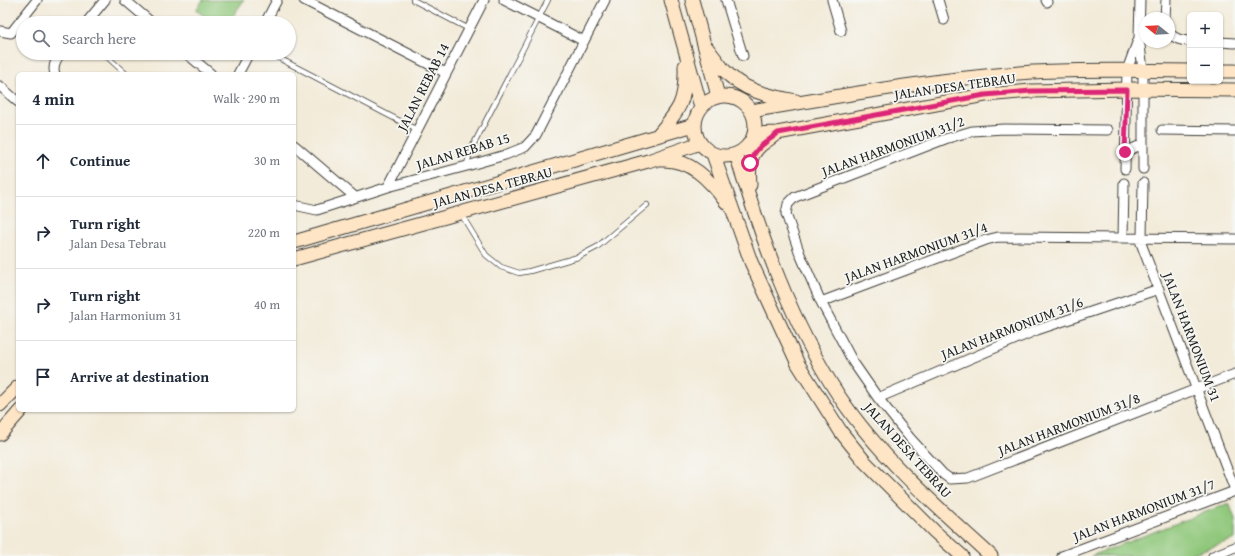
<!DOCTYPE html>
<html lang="en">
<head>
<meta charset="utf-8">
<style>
  :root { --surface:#fff; --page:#f6f6f7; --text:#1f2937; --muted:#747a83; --line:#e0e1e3 }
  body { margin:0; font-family:"Gentium Book Plus",serif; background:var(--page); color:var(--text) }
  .controls { position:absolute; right:12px; top:12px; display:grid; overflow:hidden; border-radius:6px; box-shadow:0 1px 3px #0004 }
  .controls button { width:36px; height:36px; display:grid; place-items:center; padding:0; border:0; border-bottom:1px solid var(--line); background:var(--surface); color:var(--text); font:20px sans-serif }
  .compass { position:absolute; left:1139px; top:12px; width:36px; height:36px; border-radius:50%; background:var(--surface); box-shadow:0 1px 3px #0004; rotate:288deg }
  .stop { position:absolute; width:12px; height:12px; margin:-9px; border:3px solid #db2777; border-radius:50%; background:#fff }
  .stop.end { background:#db2777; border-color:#fff; box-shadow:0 1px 4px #0008 }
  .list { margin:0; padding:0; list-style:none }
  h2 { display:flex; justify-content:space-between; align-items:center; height:52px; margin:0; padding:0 16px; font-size:17px }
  h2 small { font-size:13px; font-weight:400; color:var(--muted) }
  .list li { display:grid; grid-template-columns:26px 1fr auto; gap:12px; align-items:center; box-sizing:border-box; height:72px; padding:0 16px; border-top:1px solid var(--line) }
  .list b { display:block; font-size:15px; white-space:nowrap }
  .list p { margin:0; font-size:13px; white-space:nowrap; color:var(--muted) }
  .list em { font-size:13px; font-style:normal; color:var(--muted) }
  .icon { flex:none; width:22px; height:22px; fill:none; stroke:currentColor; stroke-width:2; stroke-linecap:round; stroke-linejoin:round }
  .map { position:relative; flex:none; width:1235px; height:556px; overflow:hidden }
  .search { position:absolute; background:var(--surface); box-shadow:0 1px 3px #0004; left:16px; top:16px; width:280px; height:44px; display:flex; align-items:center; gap:10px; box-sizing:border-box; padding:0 14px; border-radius:22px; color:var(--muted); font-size:15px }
  .panel { position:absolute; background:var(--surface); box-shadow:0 1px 3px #0004; left:16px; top:72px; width:280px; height:340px; border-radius:6px }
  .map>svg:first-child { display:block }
  .green { fill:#8fc77a; stroke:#56724b }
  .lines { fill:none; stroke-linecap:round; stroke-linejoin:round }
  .lane-casing { stroke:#3c3b38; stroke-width:6 }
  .street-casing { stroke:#3c3b38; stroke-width:11 }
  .secondary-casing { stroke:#3c3b38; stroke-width:15 }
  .lane { stroke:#fff; stroke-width:4.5 }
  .street { stroke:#fff; stroke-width:9 }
  .secondary { stroke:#fde5c5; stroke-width:13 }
  .route { stroke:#db2777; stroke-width:5 }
  .labels { text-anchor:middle; stroke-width:3.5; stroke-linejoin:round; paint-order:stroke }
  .street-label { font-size:14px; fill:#1c1c1c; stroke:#f6f6f2 }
</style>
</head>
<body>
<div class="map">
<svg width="1235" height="556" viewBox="0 0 1235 556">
  <rect width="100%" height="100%" fill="#f6f6f2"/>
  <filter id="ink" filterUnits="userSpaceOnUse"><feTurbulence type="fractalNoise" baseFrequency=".025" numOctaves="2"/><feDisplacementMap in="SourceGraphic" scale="8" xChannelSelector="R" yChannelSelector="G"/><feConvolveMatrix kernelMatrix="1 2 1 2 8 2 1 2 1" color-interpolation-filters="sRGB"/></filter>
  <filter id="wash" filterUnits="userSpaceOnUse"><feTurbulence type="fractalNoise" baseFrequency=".012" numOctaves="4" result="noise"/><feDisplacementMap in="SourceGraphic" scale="16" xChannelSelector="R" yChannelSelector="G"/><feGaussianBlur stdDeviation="0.9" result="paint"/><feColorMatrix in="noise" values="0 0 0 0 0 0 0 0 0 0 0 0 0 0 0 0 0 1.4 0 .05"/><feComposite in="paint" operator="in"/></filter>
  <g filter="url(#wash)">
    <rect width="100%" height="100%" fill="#f3ebd9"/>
    <path class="green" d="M203 0H244L228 23H214L196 10Z
      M1229 503 1235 519V539L1185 556H1091Z"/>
  </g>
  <g filter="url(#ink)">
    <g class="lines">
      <defs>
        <path id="lane" d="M413 0 469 29
          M103 53 126 74
          M269 53 417 130
          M467 165 470 151 477 138 548 0
          M461 214 486 255 501 267 519 273 530 271 578 257 597 247 647 205"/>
        <path id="street" d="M125 0 152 23
          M304 0 446 73
          M504 0 584 41
          M726 0 743 56
          M832 0 841 31
          M938 0 944 20
          M1046 0 1047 2
          M1140 0 1139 37 1143 70V169
          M1165 18 1166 0
          M86 23 105 0
          M265 23 277 0
          M0 31 11 33 37 0
          M1169 33C1176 39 1181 41 1190 41
          M1220 42 1235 43
          M186 53 211 74
          M55 74C52 66 56 59 61 53
          M238 74 249 53
          M0 86 18 102
          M1108 130 1004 129 972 131 945 139 795 197 788 204 786 214 800 254 821 302 853 362 878 398 910 438 943 474 950 479 968 478 1235 374
          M1162 130 1235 131
          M294 145 355 197
          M1125 152 1143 144
          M1125 169 1127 70 1138 40
          M388 187 484 0
          M294 205 317 210 388 187 467 166 505 155 525 147 536 135 605 0
          M1123 238 1124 183
          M1139 238 1235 490
          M1142 238 1143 183
          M821 302 986 240 998 237 1235 239
          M878 398 1037 330 1159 289
          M1062 556 1235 491
          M1213 556 1235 547"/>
        <path id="secondary" d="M671 0 701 107
          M692 0 718 96
          M704 44C711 53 717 61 723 69 742 91 769 96 796 101
          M1220 71H1235
          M695 126a30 30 0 1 1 60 0a30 30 0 1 1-60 0Z
          M751 111C844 95 938 78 1033 72 1085 69 1138 70 1190 71
          M754 134 777 133 985 95 1031 91 1127 89 1235 90
          M657 136C680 109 686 102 685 66
          M713 154 751 262 798 364 841 432 865 462 935 532 962 556
          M736 154C761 237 791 323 839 396 879 456 937 507 991 556
          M660 160C690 158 710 180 726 202
          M750 185C749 170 748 157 760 146 765 141 772 138 777 133
          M294 242 694 125
          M294 259 648 161 700 143
          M0 405 18 387
          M0 434 21 410"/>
      </defs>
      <use href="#lane" class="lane-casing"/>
      <use href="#street" class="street-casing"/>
      <use href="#secondary" class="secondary-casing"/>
      <use href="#lane" class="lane"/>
      <use href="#street" class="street"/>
      <use href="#secondary" class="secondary"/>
    </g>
  </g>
  <g class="lines" filter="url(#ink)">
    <path class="route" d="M750 163C755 147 766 143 778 133L985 95 1031 91 1127 90 1125 152"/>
  </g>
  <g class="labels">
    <g class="street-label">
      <text transform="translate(955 86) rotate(-8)" y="5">JALAN DESA TEBRAU</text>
      <text transform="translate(423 87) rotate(-63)" y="5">JALAN REBAB 14</text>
      <text transform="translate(893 146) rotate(-20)" y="5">JALAN HARMONIUM 31/2</text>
      <text transform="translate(463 151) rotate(-17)" y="5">JALAN REBAB 15</text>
      <text transform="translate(493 187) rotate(-15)" y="5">JALAN DESA TEBRAU</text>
      <text transform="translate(916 252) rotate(-20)" y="5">JALAN HARMONIUM 31/4</text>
      <text transform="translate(1012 328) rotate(-21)" y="5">JALAN HARMONIUM 31/6</text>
      <text transform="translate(1192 337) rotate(69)" y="5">JALAN HARMONIUM 31</text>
      <text transform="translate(1069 424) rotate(-21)" y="5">JALAN HARMONIUM 31/8</text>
      <text transform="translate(908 450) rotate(48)" y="5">JALAN DESA TEBRAU</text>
      <text transform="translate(1144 510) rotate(-21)" y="5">JALAN HARMONIUM 31/7</text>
    </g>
  </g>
</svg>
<div class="controls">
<button>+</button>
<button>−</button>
</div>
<svg class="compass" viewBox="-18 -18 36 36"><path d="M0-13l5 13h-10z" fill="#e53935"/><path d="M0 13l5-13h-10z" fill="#747a83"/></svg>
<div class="stop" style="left:750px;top:163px"></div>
<div class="stop end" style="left:1125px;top:152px"></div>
<div class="search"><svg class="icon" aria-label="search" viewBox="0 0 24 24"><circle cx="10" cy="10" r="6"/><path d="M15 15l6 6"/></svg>Search here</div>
<section class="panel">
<h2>4 min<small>Walk · 290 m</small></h2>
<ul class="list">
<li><svg class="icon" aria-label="ahead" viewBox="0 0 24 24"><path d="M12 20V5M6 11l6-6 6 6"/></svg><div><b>Continue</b></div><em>30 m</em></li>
<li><svg class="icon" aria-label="right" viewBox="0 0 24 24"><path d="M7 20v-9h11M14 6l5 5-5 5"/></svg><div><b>Turn right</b><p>Jalan Desa Tebrau</p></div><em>220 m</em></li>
<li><svg class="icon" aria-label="right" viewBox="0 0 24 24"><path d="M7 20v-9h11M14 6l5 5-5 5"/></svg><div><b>Turn right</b><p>Jalan Harmonium 31</p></div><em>40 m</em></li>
<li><svg class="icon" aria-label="arrive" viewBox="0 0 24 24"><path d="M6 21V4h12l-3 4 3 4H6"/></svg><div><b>Arrive at destination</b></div></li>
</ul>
</section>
</div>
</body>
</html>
